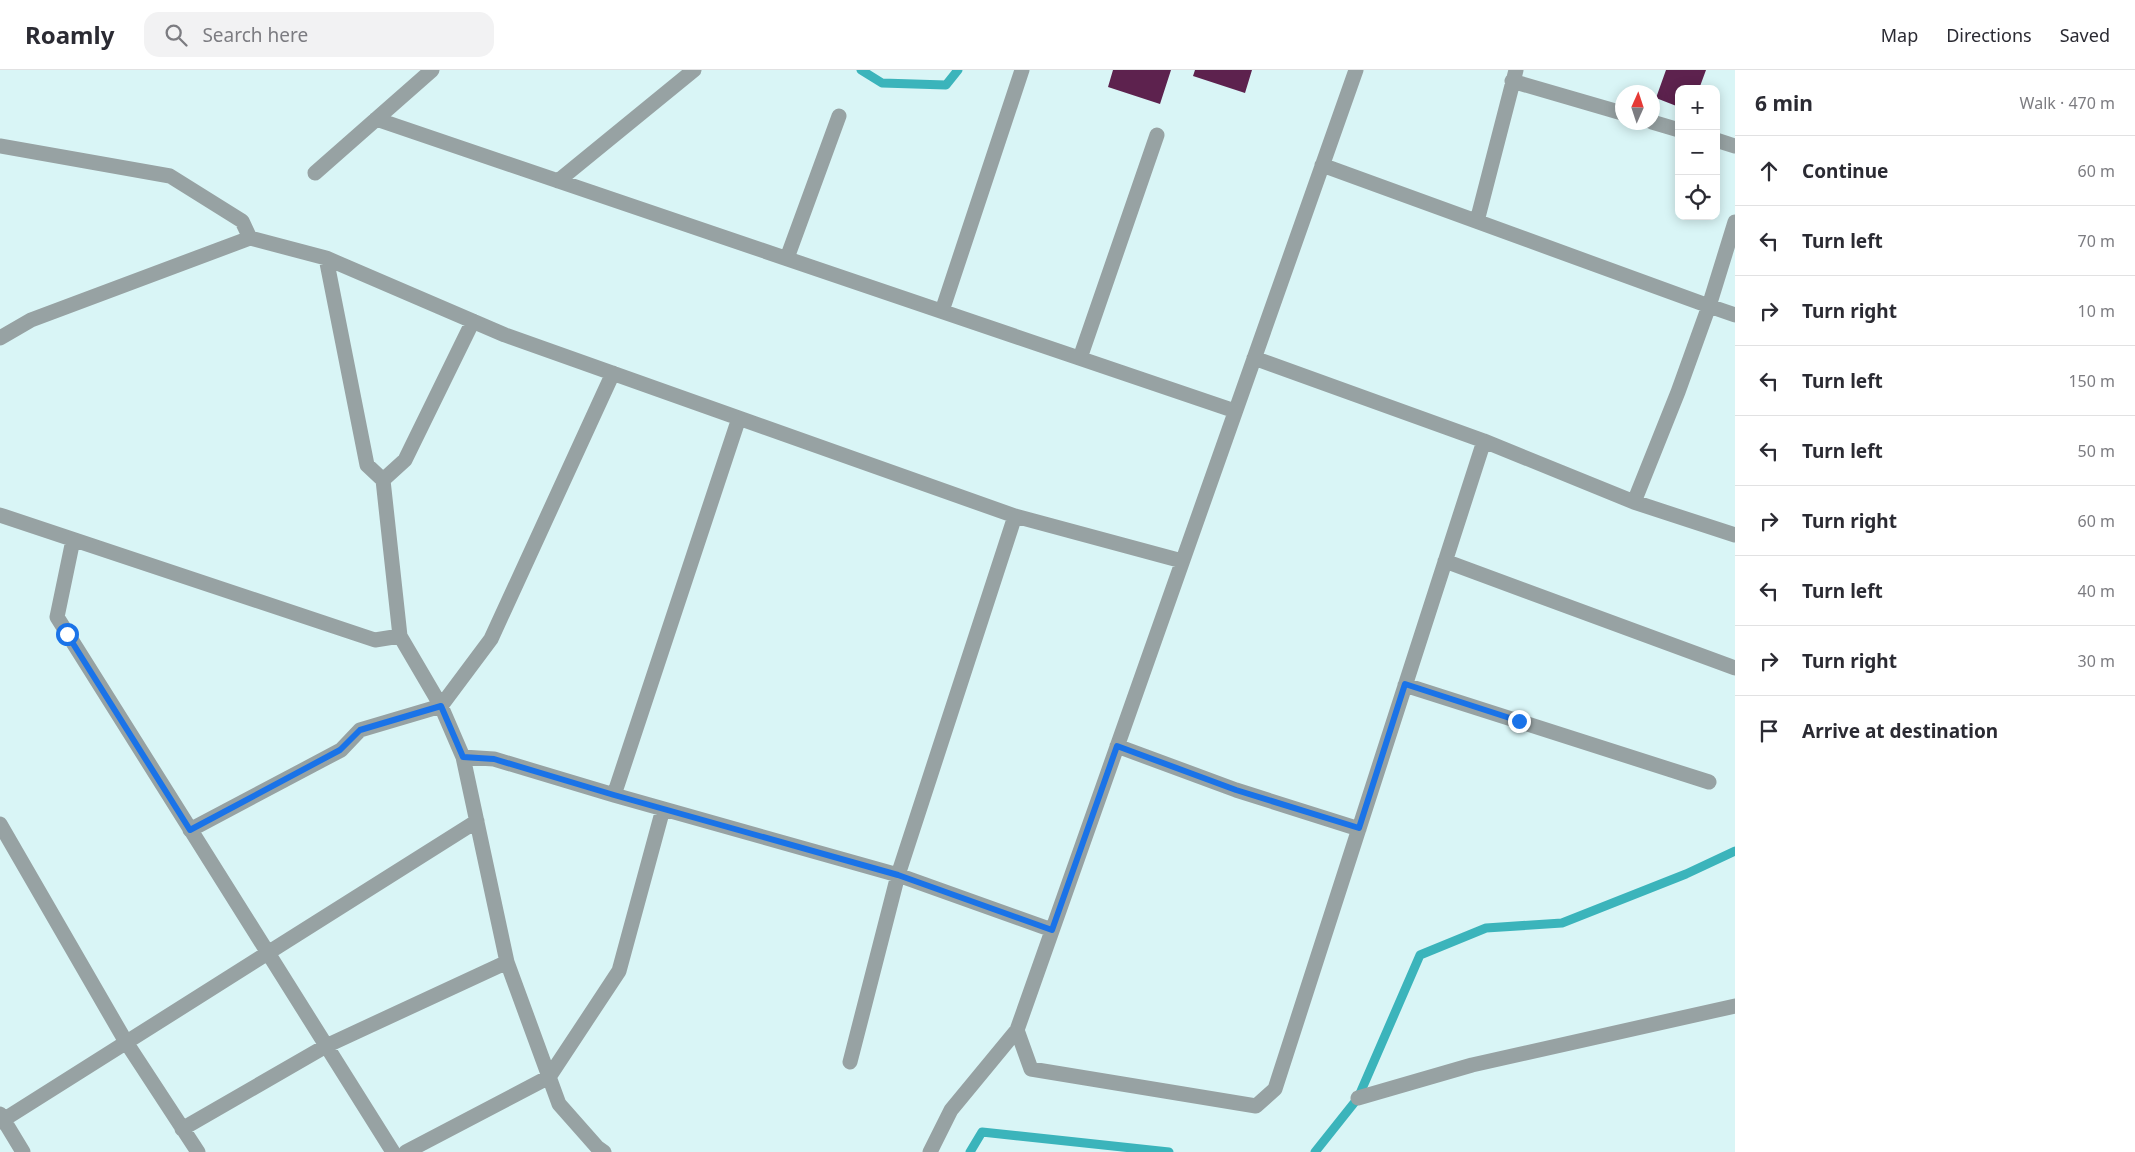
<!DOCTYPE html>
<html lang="en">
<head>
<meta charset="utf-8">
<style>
  :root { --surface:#fff; --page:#f2f2f3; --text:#2b2b33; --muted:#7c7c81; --line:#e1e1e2 }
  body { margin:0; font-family:"Noto Sans",sans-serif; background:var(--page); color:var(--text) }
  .controls { position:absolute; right:15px; top:15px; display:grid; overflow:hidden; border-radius:10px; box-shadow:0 2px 12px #0003 }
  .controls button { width:45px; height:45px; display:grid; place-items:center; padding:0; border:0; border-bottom:1px solid var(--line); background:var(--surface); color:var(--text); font:25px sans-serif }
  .compass { position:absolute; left:1615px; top:15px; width:45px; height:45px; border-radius:50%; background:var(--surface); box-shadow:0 2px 12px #0003; rotate:3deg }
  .stop { position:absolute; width:15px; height:15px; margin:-11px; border:4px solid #1a73e8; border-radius:50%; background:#fff }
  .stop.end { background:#1a73e8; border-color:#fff; box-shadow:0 1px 5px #0008 }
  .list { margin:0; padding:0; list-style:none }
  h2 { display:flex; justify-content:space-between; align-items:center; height:65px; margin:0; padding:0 20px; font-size:21px }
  h2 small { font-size:16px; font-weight:400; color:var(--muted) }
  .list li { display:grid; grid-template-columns:32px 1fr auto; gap:15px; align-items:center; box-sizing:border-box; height:70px; padding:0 20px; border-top:1px solid var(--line) }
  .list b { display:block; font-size:19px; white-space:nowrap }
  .list em { font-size:16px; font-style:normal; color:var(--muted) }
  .icon { flex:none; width:28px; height:28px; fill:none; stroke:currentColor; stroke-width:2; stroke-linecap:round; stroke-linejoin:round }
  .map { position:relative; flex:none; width:1735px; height:1082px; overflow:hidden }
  header { display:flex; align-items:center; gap:30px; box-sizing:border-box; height:70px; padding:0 25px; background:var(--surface); border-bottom:1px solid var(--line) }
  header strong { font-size:24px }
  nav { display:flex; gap:28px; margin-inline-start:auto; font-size:18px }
  .search { width:350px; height:45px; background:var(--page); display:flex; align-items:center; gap:12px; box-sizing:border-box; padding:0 18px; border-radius:15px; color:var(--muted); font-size:19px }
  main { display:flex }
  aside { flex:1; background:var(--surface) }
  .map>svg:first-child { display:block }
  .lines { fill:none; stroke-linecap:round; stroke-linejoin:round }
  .stream { stroke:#3bb4bb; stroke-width:9 }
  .building { fill:#5d224e }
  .minor { stroke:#97a2a3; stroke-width:15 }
  .route { stroke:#1a73e8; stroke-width:6 }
</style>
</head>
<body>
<header>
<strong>Roamly</strong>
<div class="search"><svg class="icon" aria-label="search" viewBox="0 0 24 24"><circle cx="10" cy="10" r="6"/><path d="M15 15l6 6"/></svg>Search here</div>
<nav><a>Map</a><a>Directions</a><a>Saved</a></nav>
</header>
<main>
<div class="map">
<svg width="1735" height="1082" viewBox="0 0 1735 1082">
  <rect width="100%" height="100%" fill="#d9f5f6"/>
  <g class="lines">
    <path class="stream" d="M861 0 882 13 946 15 958 0
      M970 1082 982 1062 1169 1082
      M1315 1082 1358 1028 1420 885 1486 858 1562 853 1686 804 1735 781"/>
  </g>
  <path class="building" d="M1113 0H1171L1160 34 1108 17Z
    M1195 0H1252L1245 23 1193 6Z
    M1666 0H1706L1699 19H1679V37L1656 28Z"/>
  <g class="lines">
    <path class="minor" d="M1512 11 1622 43
      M376 49 1235 341
      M1652 52 1679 60
      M1716 70 1735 76
      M0 76 170 106 242 151 250 168
      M1322 95 1709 236 1735 152
      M315 103 432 0
      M558 111 694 0
      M1477 151 1516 0
      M326 188 505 265 1015 446 1182 491
      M787 188 839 46
      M942 241 1022 0
      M0 268 31 250 250 168 326 188 367 395 383 410 400 566 441 636 463 687 507 892 559 1034 597 1077 604 1082
      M1080 288 1157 65
      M1254 288 1484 371 1634 432 1735 465
      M383 410 405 390 473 251
      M1634 432 1678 322 1709 236 1735 245
      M0 445 375 570 400 566
      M73 470 57 547 393 1082
      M1445 491 1735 598
      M1405 615 1709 712
      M1117 676 1236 720 1359 759
      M463 687 494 689 614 725 898 805 1052 860
      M614 725 739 348
      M0 754 126 972 198 1082
      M190 760 341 680 360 660 441 636 491 569 613 303
      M1017 960 1356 0
      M850 992 898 805 1015 446
      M1358 1028 1472 995 1735 936
      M0 1044 23 1082
      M0 1052 477 751
      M182 1059 326 976 507 892
      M406 1082 549 1007 619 901 663 739
      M930 1082 951 1040 1017 960 1031 999 1256 1036 1275 1019 1484 371"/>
  </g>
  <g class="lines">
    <path class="route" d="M67 564 190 760 340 680 360 660 441 636 463 687 494 689 614 725 898 805 1052 860 1117 676 1236 720 1359 758 1405 614 1519 651"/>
  </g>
</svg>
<div class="controls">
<button>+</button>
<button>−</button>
<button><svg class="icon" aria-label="locate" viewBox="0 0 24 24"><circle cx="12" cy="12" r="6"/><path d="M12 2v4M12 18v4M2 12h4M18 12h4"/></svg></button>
</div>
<svg class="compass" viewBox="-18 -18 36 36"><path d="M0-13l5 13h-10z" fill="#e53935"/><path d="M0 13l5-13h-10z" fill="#7c7c81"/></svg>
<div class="stop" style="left:67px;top:564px"></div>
<div class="stop end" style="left:1519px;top:651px"></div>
</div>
<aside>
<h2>6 min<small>Walk · 470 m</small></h2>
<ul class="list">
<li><svg class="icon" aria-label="ahead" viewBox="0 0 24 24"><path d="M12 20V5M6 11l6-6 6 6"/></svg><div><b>Continue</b></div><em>60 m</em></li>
<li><svg class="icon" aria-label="left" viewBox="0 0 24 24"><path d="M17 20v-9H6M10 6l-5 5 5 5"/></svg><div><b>Turn left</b></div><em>70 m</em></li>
<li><svg class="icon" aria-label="right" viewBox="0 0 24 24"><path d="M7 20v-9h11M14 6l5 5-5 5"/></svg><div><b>Turn right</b></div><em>10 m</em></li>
<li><svg class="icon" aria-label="left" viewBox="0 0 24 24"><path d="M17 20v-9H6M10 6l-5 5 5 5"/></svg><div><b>Turn left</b></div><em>150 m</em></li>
<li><svg class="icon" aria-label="left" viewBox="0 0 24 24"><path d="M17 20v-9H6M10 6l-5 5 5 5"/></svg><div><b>Turn left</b></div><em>50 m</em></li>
<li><svg class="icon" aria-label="right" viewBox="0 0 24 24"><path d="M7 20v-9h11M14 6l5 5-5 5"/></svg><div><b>Turn right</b></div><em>60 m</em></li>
<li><svg class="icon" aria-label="left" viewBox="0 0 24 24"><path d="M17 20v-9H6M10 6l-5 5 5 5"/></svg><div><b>Turn left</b></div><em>40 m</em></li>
<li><svg class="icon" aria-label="right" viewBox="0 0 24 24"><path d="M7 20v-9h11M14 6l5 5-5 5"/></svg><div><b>Turn right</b></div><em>30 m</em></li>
<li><svg class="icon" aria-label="arrive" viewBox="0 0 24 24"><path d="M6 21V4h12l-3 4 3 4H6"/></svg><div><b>Arrive at destination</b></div></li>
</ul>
</aside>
</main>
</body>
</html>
